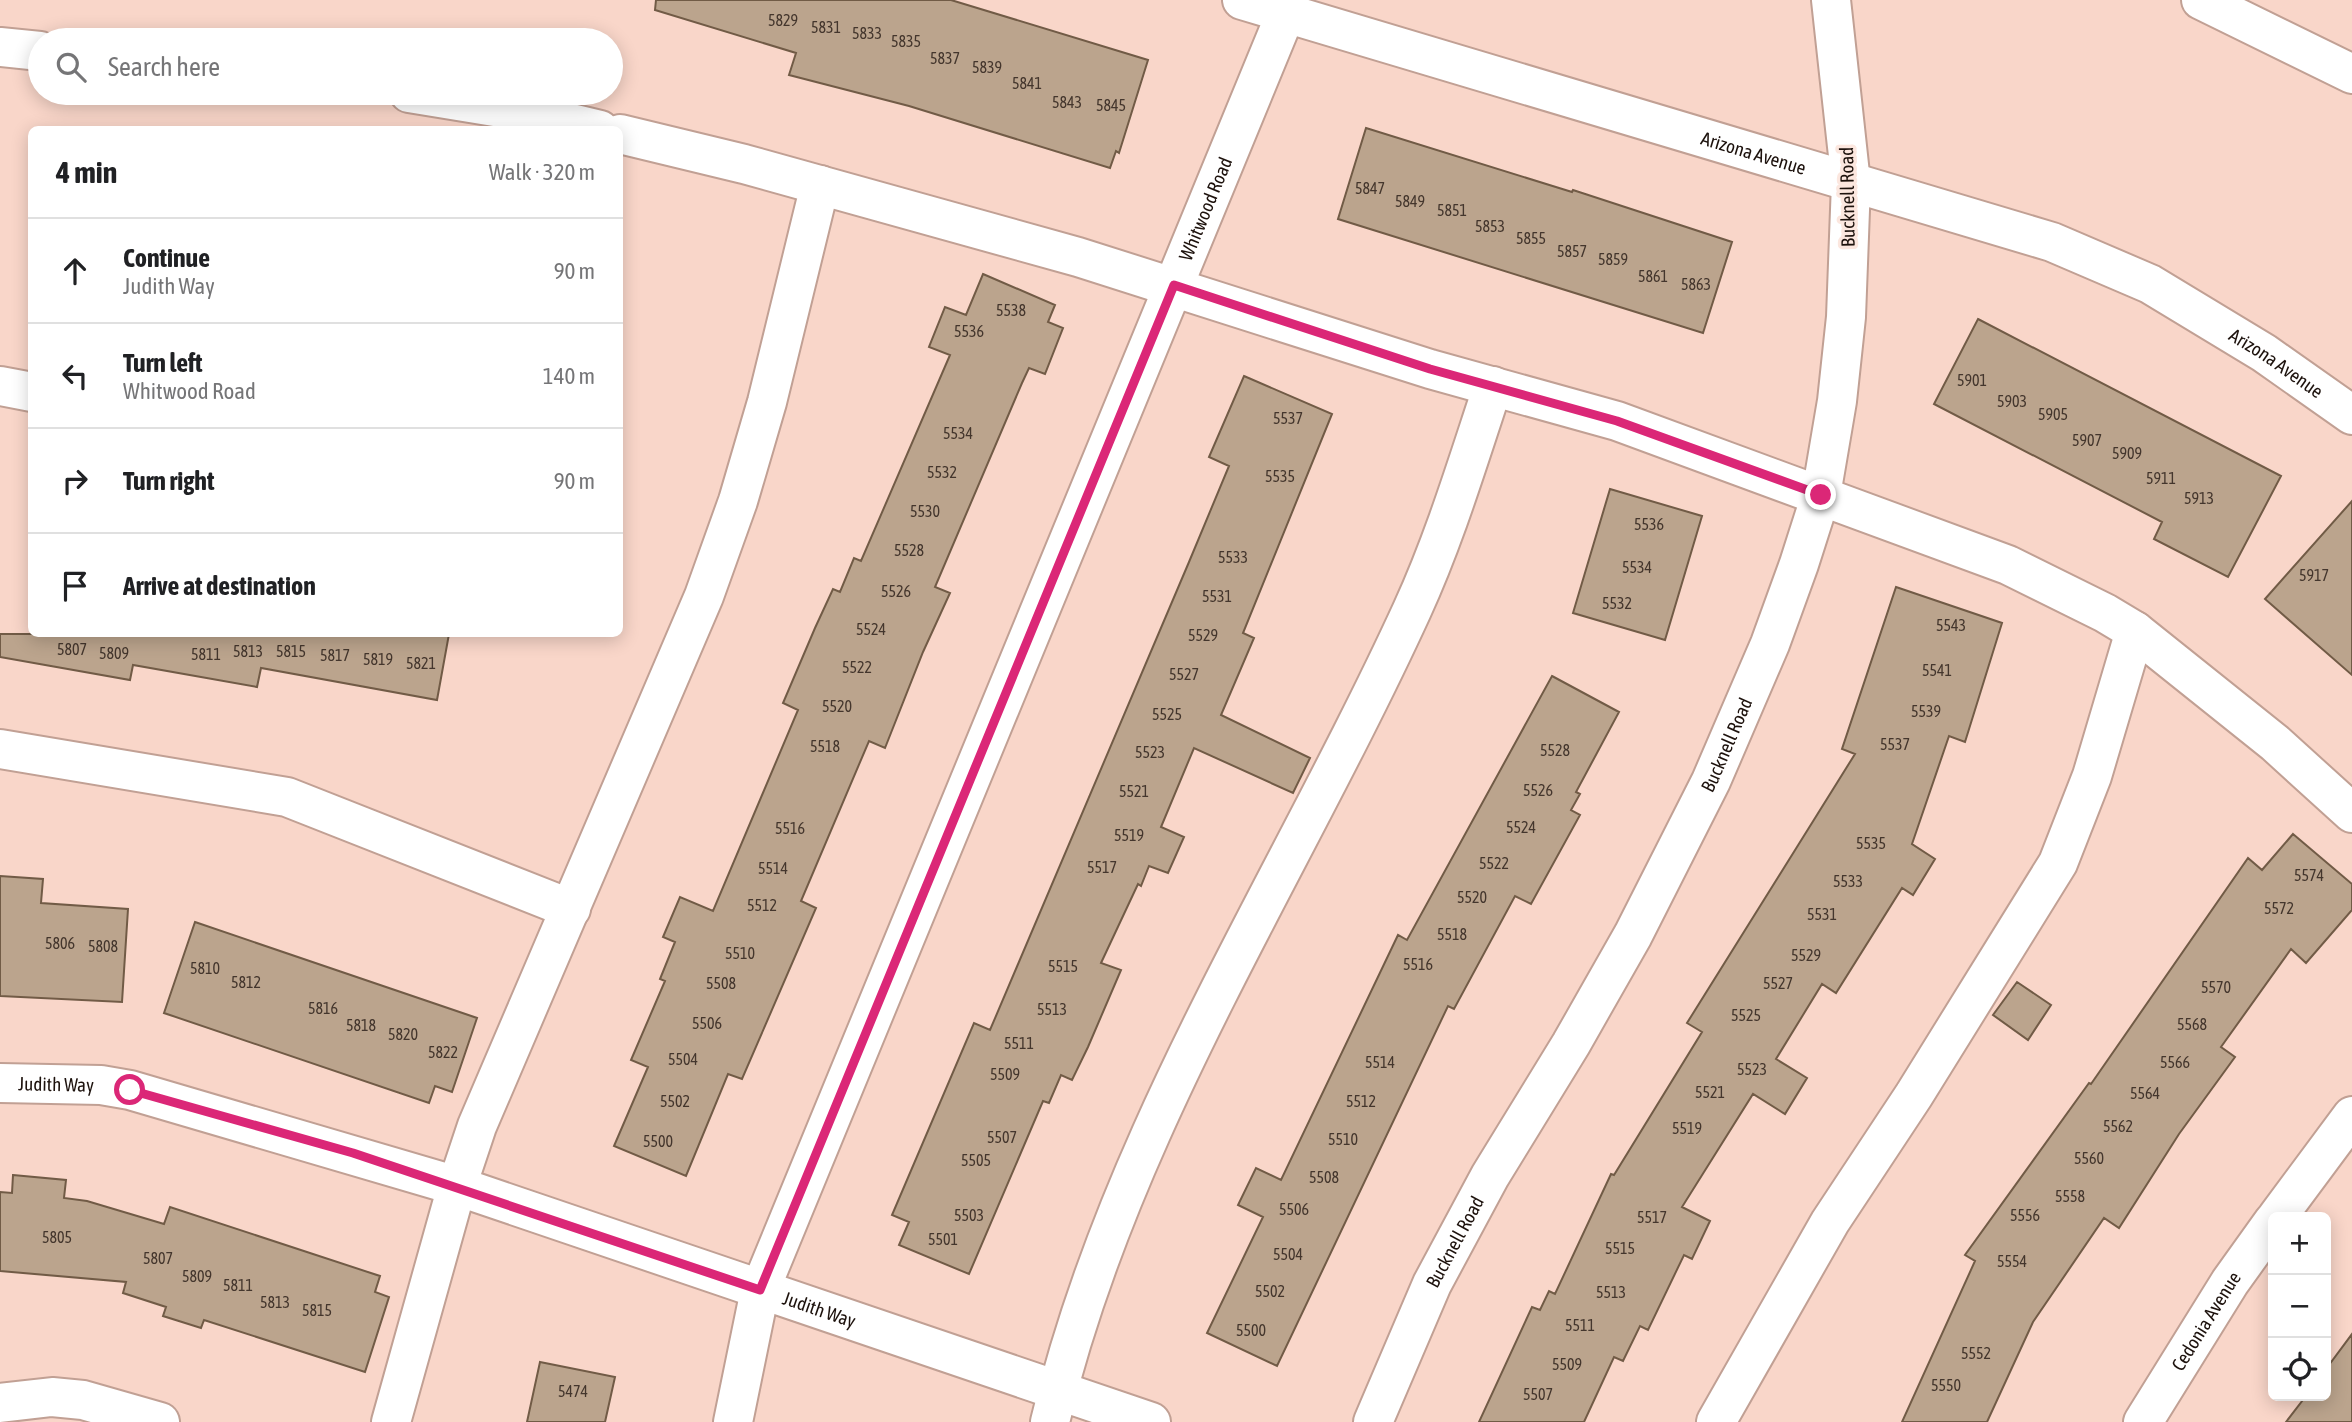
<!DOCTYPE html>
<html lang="en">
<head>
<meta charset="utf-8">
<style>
  :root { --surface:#fff; --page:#f6f6f6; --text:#202124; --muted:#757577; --line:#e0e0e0 }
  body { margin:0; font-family:"Asap Condensed",sans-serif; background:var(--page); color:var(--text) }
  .controls { position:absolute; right:21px; bottom:21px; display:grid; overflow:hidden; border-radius:10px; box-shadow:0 4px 18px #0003 }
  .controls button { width:63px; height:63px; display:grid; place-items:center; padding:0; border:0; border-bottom:2px solid var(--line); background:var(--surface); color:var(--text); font:35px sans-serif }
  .stop { position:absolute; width:21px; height:21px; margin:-16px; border:5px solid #db2777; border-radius:50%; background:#fff }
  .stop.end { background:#db2777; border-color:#fff; box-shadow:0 2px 7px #0008 }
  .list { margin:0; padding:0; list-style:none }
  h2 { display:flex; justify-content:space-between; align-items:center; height:91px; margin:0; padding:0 28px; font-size:30px }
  h2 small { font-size:23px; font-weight:400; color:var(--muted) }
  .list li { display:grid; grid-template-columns:46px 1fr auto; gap:21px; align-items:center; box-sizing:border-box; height:105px; padding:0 28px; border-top:2px solid var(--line) }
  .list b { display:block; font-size:26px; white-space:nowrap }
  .list p { margin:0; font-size:23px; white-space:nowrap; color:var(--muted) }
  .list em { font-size:23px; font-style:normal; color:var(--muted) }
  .icon { flex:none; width:38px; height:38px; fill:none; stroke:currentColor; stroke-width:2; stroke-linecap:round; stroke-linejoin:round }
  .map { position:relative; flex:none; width:2352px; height:1422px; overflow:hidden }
  .search { position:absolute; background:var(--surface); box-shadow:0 4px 18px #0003; left:28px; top:28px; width:595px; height:77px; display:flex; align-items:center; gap:18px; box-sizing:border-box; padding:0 24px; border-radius:38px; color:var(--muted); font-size:26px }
  .panel { position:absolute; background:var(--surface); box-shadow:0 4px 18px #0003; left:28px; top:126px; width:595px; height:511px; border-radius:10px }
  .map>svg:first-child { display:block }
  .building { fill:#bba48d; stroke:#715b46; stroke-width:2 }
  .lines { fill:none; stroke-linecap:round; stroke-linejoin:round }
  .minor-casing { stroke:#c1a094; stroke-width:42 }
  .minor { stroke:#fff; stroke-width:38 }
  .route { stroke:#db2777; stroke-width:9 }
  .labels { text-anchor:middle; stroke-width:7; stroke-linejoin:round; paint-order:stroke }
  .number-label { font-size:16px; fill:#44362d }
  .street-label { font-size:19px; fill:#1d120d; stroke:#fce7df }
</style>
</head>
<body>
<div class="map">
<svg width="2352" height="1422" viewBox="0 0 2352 1422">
  <rect width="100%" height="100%" fill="#f9d6c9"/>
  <path class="building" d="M656 0H951L1148 60 1119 153 1116 151 1110 168 909 106 789 75 796 53 655 10Z
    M1366 128 1572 192 1573 190 1732 242 1703 333 1338 219Z
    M983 274 1055 305 1048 322 1063 328 1045 374 1029 368 1022 383 935 587 950 593 923 652 885 748 869 741 801 901 816 908 742 1079 728 1074 686 1176 614 1146 648 1067 631 1060 665 981 660 979 675 942 663 937 680 897 713 911 798 710 783 703 815 628 833 589 840 592 854 558 861 561 950 355 929 347 945 307 966 315Z
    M1978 319 2281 476 2228 577 2154 539 2162 522 1934 404Z
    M1244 376 1332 414 1243 633 1254 638 1221 715 1310 758 1293 793 1194 748 1161 827 1184 837 1168 873 1149 866 1141 886 1138 884 1101 963 1121 970 1088 1047 1072 1080 1061 1075 1049 1103 1043 1101 969 1274 899 1245 909 1222 892 1215 974 1023 990 1030 1189 562 1229 466 1209 457Z
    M1610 489 1702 516 1665 640 1573 613Z
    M2352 501V675L2265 599Z
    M1896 587 2002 623 1965 742 1949 736 1912 844 1935 859 1913 895 1902 888 1836 993 1822 984 1776 1059 1807 1078 1785 1114 1753 1094 1682 1207 1710 1221 1692 1259 1684 1255 1648 1330 1640 1326 1623 1361 1614 1357 1584 1422H1479L1532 1307 1540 1310 1549 1291 1555 1294 1611 1174 1614 1175 1702 1032 1687 1023 1855 754 1842 749Z
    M0 634H449L437 700 261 668 257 687 133 665 130 680 0 657Z
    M1552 676 1619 712 1576 792 1580 794 1571 810 1580 815 1531 904 1515 896 1454 1009 1448 1006 1277 1366 1207 1333 1263 1217 1238 1205 1256 1168 1281 1180 1398 935 1407 940Z
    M2293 834 2352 884V910L2306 963 2291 949 2221 1047 2235 1057 2179 1134 2119 1228 2104 1218 2033 1322 1987 1422H1902L1975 1261 1965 1255 2089 1083 2091 1084 2248 858 2262 870Z
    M0 876 43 879 41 903 128 909 122 1002 0 996Z
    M195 922 477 1018 452 1092 435 1086 429 1103 164 1013Z
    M2017 982 2051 1005 2028 1040 1993 1015Z
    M13 1175 66 1180 64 1198 87 1201 164 1224 170 1207 380 1276 375 1292 389 1297 365 1372 204 1320 201 1328 163 1316 166 1307 123 1293 126 1282 0 1271V1192L12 1193Z
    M2352 1334V1422H2286L2306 1396H2326V1369Z
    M540 1362 615 1377 605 1422H527Z"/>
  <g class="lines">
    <defs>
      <g id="minor">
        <path id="s1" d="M1242 0 2052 242 2150 284 2264 353 2352 415"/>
        <path d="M2201 0 2352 74"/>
        <path d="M0 47 40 51"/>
        <path d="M409 93 525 112 600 130"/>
        <path d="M620 134 744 164 1078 257 1430 369 1617 421 2008 565 2105 613 2135 631 2275 743 2352 813"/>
        <path d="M0 386 32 392"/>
        <path d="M0 749 287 797 571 909"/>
        <path id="s2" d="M0 1083 101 1085 130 1090 457 1186 1151 1422"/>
        <path d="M2277 1217 2352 1116"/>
        <path d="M0 1403 52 1397 83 1400 160 1422"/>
        <path d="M391 1422 457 1186 477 1126 704 596 738 501 767 402 820 185"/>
        <path id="s3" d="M733 1422 760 1290 1286 13"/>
        <path d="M1050 1422C1119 1132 1289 878 1412 610 1445 538 1468 461 1493 386"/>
        <path id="s4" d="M1373 1422 1432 1284 1490 1176 1571 1044 1633 935 1711 781 1770 644 1799 564 1821 495 1837 401 1846 317 1851 183 1831 0"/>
        <path d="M1716 1422 1830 1222 1914 1095 2058 863 2092 776 2135 631"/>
        <path id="s5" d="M2143 1422 2230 1282 2273 1222"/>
      </g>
    </defs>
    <use href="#minor" class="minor-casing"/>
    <use href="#minor" class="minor"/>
  </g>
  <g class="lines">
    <path class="route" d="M130 1090 353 1153 760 1290 1174 285 1430 369 1617 421 1821 495"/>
  </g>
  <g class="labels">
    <g class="number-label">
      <text x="783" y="26">5829</text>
      <text x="826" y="33">5831</text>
      <text x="867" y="39">5833</text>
      <text x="906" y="47">5835</text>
      <text x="945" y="64">5837</text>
      <text x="987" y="73">5839</text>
      <text x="1027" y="89">5841</text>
      <text x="1067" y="108">5843</text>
      <text x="1111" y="111">5845</text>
      <text x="1370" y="194">5847</text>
      <text x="1410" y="207">5849</text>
      <text x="1452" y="216">5851</text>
      <text x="1490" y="232">5853</text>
      <text x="1531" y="244">5855</text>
      <text x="1572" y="257">5857</text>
      <text x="1613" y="265">5859</text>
      <text x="1653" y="282">5861</text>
      <text x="1696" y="290">5863</text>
      <text x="1011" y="316">5538</text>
      <text x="969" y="337">5536</text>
      <text x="1972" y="386">5901</text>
      <text x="2012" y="407">5903</text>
      <text x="2053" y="420">5905</text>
      <text x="1288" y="424">5537</text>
      <text x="958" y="439">5534</text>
      <text x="2087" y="446">5907</text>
      <text x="2127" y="459">5909</text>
      <text x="942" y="478">5532</text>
      <text x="1280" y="482">5535</text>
      <text x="2161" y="484">5911</text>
      <text x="2199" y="504">5913</text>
      <text x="925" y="517">5530</text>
      <text x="1649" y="530">5536</text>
      <text x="909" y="556">5528</text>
      <text x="1233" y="563">5533</text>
      <text x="1637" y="573">5534</text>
      <text x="2314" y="581">5917</text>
      <text x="896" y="597">5526</text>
      <text x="1217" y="602">5531</text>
      <text x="1617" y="609">5532</text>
      <text x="1951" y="631">5543</text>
      <text x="871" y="635">5524</text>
      <text x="1203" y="641">5529</text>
      <text x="72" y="655">5807</text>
      <text x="248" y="657">5813</text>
      <text x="291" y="657">5815</text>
      <text x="114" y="659">5809</text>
      <text x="206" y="660">5811</text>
      <text x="335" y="661">5817</text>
      <text x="378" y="665">5819</text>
      <text x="421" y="669">5821</text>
      <text x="857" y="673">5522</text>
      <text x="1937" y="676">5541</text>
      <text x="1184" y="680">5527</text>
      <text x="837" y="712">5520</text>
      <text x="1926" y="717">5539</text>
      <text x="1167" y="720">5525</text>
      <text x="1895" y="750">5537</text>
      <text x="825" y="752">5518</text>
      <text x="1555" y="756">5528</text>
      <text x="1150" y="758">5523</text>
      <text x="1538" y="796">5526</text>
      <text x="1134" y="797">5521</text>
      <text x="1521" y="833">5524</text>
      <text x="790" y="834">5516</text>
      <text x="1129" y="841">5519</text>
      <text x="1871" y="849">5535</text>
      <text x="1494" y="869">5522</text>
      <text x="1102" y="873">5517</text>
      <text x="773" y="874">5514</text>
      <text x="2309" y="881">5574</text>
      <text x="1848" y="887">5533</text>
      <text x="1472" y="903">5520</text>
      <text x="762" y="911">5512</text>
      <text x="2279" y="914">5572</text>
      <text x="1822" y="920">5531</text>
      <text x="1452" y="940">5518</text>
      <text x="60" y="949">5806</text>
      <text x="103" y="952">5808</text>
      <text x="740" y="959">5510</text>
      <text x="1806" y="961">5529</text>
      <text x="1418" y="970">5516</text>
      <text x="1063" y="972">5515</text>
      <text x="205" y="974">5810</text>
      <text x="246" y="988">5812</text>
      <text x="721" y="989">5508</text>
      <text x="1778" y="989">5527</text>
      <text x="2216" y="993">5570</text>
      <text x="323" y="1014">5816</text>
      <text x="1052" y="1015">5513</text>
      <text x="1746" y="1021">5525</text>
      <text x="707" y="1029">5506</text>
      <text x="2192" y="1030">5568</text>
      <text x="361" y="1031">5818</text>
      <text x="403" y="1040">5820</text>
      <text x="1019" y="1049">5511</text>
      <text x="443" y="1058">5822</text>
      <text x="683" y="1065">5504</text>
      <text x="1380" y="1068">5514</text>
      <text x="2175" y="1068">5566</text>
      <text x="1752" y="1075">5523</text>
      <text x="1005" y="1080">5509</text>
      <text x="1710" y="1098">5521</text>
      <text x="2145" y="1099">5564</text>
      <text x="675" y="1107">5502</text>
      <text x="1361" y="1107">5512</text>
      <text x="2118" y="1132">5562</text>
      <text x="1687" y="1134">5519</text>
      <text x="1002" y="1143">5507</text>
      <text x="1343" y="1145">5510</text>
      <text x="658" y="1147">5500</text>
      <text x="2089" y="1164">5560</text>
      <text x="976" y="1166">5505</text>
      <text x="1324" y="1183">5508</text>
      <text x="2070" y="1202">5558</text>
      <text x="1294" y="1215">5506</text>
      <text x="969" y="1221">5503</text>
      <text x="2025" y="1221">5556</text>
      <text x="1652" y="1223">5517</text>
      <text x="57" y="1243">5805</text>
      <text x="943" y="1245">5501</text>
      <text x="1620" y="1254">5515</text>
      <text x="1288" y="1260">5504</text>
      <text x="158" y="1264">5807</text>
      <text x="2012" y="1267">5554</text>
      <text x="197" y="1282">5809</text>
      <text x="238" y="1291">5811</text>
      <text x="1270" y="1297">5502</text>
      <text x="1611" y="1298">5513</text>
      <text x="275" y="1308">5813</text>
      <text x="317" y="1316">5815</text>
      <text x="1580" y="1331">5511</text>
      <text x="1251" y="1336">5500</text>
      <text x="1976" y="1359">5552</text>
      <text x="1567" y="1370">5509</text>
      <text x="1946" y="1391">5550</text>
      <text x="573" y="1397">5474</text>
      <text x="1538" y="1400">5507</text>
    </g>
    <g class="street-label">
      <text dy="7" stroke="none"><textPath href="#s1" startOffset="534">Arizona Avenue</textPath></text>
      <text transform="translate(1847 197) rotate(-91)" y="7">Bucknell Road</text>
      <text dy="7" stroke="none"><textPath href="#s3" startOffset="1304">Whitwood Road</textPath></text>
      <text dy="7" stroke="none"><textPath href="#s1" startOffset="1101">Arizona Avenue</textPath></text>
      <text dy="7" stroke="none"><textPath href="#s4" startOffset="765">Bucknell Road</textPath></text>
      <text dy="7" stroke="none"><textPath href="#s2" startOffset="56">Judith Way</textPath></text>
      <text dy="7" stroke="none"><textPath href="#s4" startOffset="198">Bucknell Road</textPath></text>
      <text dy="7" stroke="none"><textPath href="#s2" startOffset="854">Judith Way</textPath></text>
      <text dy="7" stroke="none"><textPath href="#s5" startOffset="119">Cedonia Avenue</textPath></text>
    </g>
  </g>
</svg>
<div class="controls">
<button>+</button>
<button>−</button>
<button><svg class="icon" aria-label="locate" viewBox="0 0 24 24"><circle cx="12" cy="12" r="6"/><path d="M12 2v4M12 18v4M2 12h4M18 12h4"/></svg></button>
</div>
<div class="stop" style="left:130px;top:1090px"></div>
<div class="stop end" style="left:1821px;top:495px"></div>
<div class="search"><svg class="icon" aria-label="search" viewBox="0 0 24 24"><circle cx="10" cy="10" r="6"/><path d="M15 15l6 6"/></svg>Search here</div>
<section class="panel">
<h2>4 min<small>Walk · 320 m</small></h2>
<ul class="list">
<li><svg class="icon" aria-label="ahead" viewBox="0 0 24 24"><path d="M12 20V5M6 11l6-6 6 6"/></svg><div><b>Continue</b><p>Judith Way</p></div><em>90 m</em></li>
<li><svg class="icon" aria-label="left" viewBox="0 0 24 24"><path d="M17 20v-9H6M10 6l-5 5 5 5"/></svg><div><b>Turn left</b><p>Whitwood Road</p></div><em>140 m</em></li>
<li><svg class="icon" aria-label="right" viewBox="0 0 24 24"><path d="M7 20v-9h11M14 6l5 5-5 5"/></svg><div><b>Turn right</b></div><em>90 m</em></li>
<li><svg class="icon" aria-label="arrive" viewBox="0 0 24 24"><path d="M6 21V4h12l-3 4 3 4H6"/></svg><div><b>Arrive at destination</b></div></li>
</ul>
</section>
</div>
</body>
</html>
